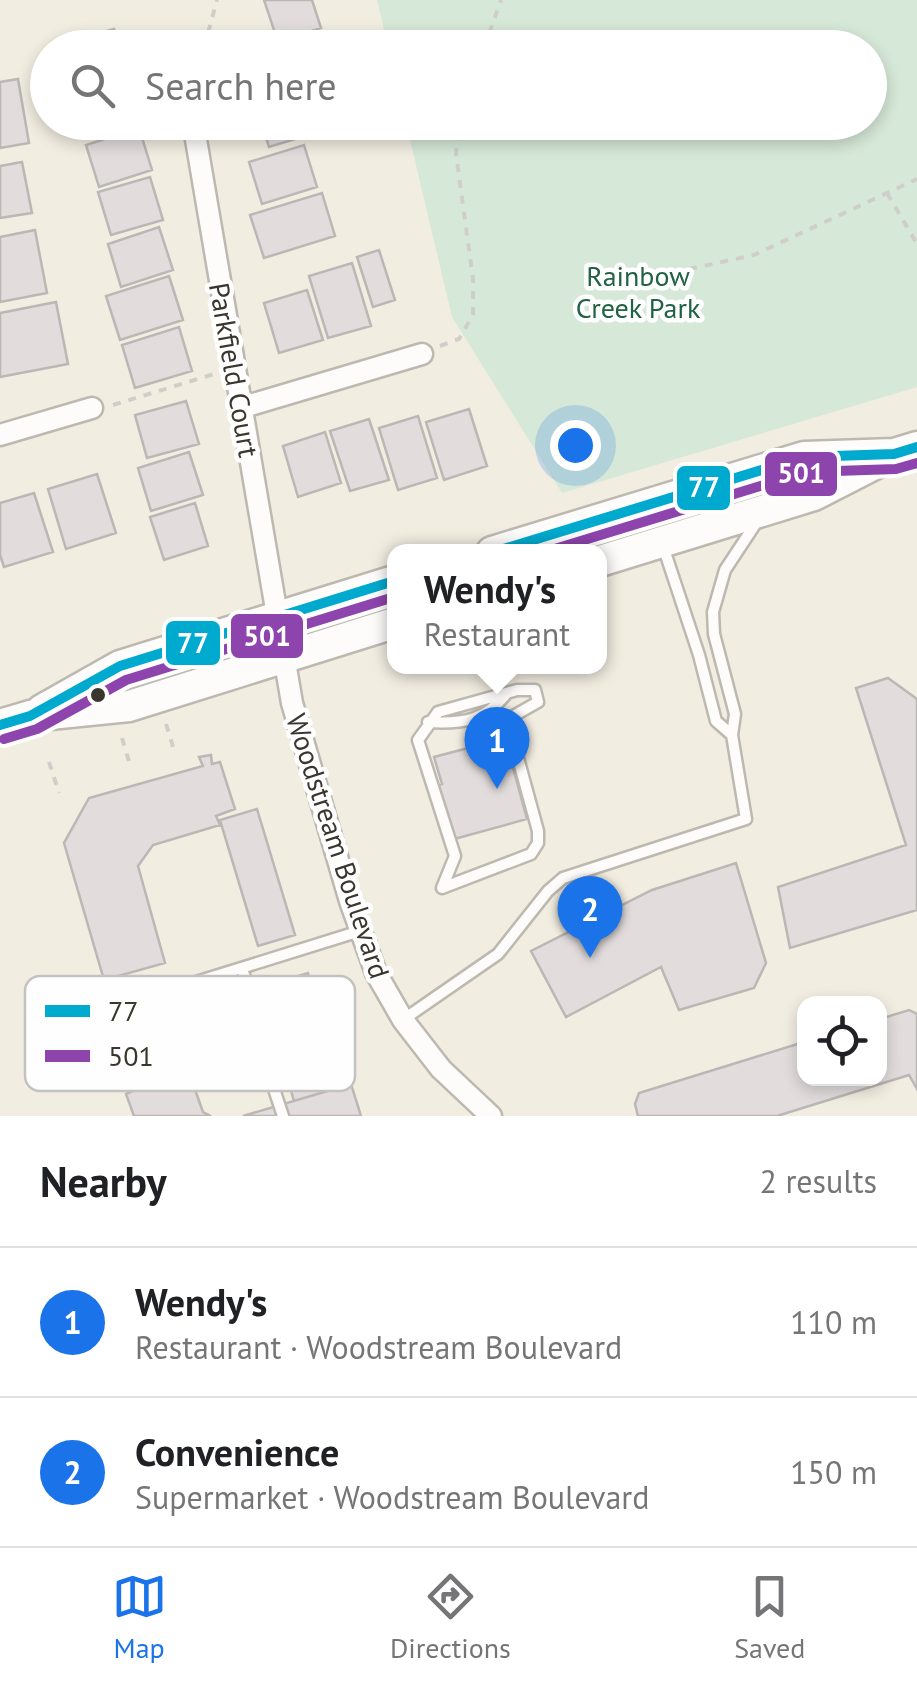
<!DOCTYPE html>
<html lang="en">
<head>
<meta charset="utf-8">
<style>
  :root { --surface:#fff; --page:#f2f2f2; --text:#202124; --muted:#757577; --line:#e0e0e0; --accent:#1a73e8 }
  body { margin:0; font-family:"PT Sans",sans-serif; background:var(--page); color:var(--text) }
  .controls { position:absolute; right:30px; bottom:30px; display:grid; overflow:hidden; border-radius:20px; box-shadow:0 5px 15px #0003 }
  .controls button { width:90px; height:90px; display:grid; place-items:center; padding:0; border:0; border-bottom:2px solid var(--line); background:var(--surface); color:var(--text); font:50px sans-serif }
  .you { position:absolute; left:575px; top:445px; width:35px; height:35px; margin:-25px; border:8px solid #fff; border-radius:50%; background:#1a73e8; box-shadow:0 0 0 15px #1a73e833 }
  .badge { display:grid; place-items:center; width:65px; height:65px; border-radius:50%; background:var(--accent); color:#fff; font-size:32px; font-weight:700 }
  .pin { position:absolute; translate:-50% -82px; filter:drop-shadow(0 2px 5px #0008) }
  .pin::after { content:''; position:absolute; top:52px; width:35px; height:30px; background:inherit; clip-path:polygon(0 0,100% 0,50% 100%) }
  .popup { position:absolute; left:387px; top:544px; width:220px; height:130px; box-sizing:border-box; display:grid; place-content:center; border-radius:20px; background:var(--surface); filter:drop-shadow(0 2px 8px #0005); font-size:32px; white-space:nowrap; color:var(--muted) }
  .popup b { font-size:38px; color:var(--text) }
  .popup::after { content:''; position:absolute; left:50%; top:100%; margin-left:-20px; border:20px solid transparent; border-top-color:var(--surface) }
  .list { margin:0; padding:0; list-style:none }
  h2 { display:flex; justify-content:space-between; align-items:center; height:130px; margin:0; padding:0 40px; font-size:42px }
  h2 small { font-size:32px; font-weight:400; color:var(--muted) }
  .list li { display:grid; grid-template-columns:65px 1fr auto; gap:30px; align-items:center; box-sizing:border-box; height:150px; padding:0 40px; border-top:2px solid var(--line) }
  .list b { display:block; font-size:38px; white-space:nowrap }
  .list p { margin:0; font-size:32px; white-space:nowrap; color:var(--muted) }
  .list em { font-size:32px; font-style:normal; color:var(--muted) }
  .icon { flex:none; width:55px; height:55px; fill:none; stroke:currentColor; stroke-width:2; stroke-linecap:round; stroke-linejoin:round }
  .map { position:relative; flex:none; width:917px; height:1116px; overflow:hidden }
  .search { position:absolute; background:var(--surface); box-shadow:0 5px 15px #0003; left:30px; right:30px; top:30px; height:110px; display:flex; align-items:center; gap:25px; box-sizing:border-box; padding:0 35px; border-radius:55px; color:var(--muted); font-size:38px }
  .sheet { height:430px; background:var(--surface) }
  nav { display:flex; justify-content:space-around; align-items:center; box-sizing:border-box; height:140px; border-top:2px solid var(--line); background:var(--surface); font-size:28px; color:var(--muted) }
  nav a { display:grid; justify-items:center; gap:5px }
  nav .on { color:var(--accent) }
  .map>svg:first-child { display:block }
  .green { fill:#d6e8d7 }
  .building { fill:#e2dcdd; stroke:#bab7b4; stroke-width:2.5 }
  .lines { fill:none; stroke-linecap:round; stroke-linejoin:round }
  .lane-casing { stroke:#bdb9b0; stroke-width:15 }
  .street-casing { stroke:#bdb9b0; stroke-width:25 }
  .primary-casing { stroke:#bdb9b0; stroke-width:35 }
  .path { stroke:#d0cec9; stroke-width:4; stroke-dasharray:8 8; stroke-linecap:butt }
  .lane { stroke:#fdfcfa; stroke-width:10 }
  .street { stroke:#fdfcfa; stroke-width:20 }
  .primary { stroke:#fdfcfa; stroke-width:30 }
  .bus-1-casing { stroke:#fefefe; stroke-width:18 }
  .bus-2-casing { stroke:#fefefe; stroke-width:18 }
  .bus-1 { stroke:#00a9ce; stroke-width:10 }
  .bus-2 { stroke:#8e44ad; stroke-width:10 }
  .bus-dot { fill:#39362e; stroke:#fefefe; stroke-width:4 }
  .labels { text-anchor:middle; stroke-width:9; stroke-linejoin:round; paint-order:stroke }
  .park-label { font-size:28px; fill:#216245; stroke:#fefefe }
  .street-label { font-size:28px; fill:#39362e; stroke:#fefefe }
  .key { fill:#fefefe; stroke:#c3c2c0; stroke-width:2.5 }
  .key-label { font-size:28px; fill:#39362e }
  .line-badge { stroke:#fefefe; stroke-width:4 }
  .badge-label { font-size:28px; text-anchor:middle; font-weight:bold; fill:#fff }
</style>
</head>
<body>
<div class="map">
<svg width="917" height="1116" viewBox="0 0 917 1116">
  <rect width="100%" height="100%" fill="#f2ede1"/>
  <path class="green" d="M377 0H917V387L562 493 452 317 406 123 870 122V48L388 47Z"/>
  <path class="building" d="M264 0H312L321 28 278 42Z
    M114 29 119 48H63L62 43Z
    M320 34 324 48H283V46Z
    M18 79 29 143 0 148V82Z
    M84 122H134L88 136Z
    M261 122H330L332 128 269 147Z
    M139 128 152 170 99 187 86 145Z
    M304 145 317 187 262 204 249 162Z
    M22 162 32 213 0 218V166Z
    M150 177 163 220 111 235 98 192Z
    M322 193 335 236 264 258 250 215Z
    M159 227 173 270 121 287 108 244Z
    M35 230 47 293 0 302V237Z
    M379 250 395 300 373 307 357 257Z
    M352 263 371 326 328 338 309 276Z
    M169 276 183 320 120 340 106 296Z
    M307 290 323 340 279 353 264 303Z
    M56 302 68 364 0 377V313Z
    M179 327 192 371 135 388 122 345Z
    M186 401 199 444 147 458 135 415Z
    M469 409 487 466 444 480 426 422Z
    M418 416 437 478 398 490 379 428Z
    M369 419 389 480 350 491 330 431Z
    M325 432 341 483 298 497 283 446Z
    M189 452 203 495 151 511 138 468Z
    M97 474 116 533 66 549 48 489Z
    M34 493 53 552 4 567 0 555V503Z
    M195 503 208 546 164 560 150 517Z
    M888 678 917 699V910L790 948 778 887 906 845 856 688Z
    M495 741 500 760 510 757 527 819 451 840 436 786 442 784 434 757Z
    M211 755 212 764 220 762 235 809 216 816 220 825 153 845 138 866 165 963 104 980 64 843 89 798 203 766 199 757Z
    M257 809 295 935 258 946 220 820Z
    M736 863 766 963 754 988 679 1010 661 967 566 1017 531 951 652 890Z
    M308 973 341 1087 294 1101 261 987Z
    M909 1010 917 1014V1089L909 1075 777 1116H638L635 1104 639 1093 804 1042V1078H880V1019Z
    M187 1067 203 1112 211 1116H134L126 1094 137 1089 136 1082Z
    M351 1084 361 1116H243L341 1087Z"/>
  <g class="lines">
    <defs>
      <path id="lane" d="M663 546 699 655 716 721 732 735
        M517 690H535L538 702 515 715 509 725 538 831V843L531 854 442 888 455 856 418 740 438 712Z
        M428 722C463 724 485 721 507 693
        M242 969C248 987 261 1013 258 1031 255 1052 225 1066 208 1052 190 1036 192 1004 193 983L360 931
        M404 1019 498 954 548 891 563 878 746 819 732 735 735 714 714 634 713 612 725 570 758 520
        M257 1038 283 1116"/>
      <path id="street" d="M193 122 292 703 350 901 376 973 403 1020 441 1069 491 1116
        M240 408 422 354
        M0 435 92 408"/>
      <path id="primary" d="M492 552 804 457 894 454
        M600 561 814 495 894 454 917 447
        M42 710 120 666 394 581
        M0 725 30 716 129 706 394 623"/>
    </defs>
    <use href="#lane" class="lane-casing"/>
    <use href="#street" class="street-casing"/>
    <use href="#primary" class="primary-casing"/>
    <path class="path" d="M204 48 217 0
      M484 48 501 0
      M887 193 917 244
      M689 269 754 255 917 179
      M440 346 459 339 473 315V279L456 154 459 122
      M113 405 214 374
      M166 724 175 753
      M122 738 131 768
      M49 762 59 793"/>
    <use href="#lane" class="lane"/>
    <use href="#street" class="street"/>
    <use href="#primary" class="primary"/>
    <defs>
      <path id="bus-1" d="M494 552 804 457 894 454 917 447
        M0 725 30 716 120 666 394 581"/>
      <path id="bus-2" d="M545 552 806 472 896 469 917 463
        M4 739 37 729 126 680 394 597"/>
    </defs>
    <use href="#bus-1" class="bus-1-casing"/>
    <use href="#bus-2" class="bus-2-casing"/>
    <use href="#bus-1" class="bus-1"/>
    <use href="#bus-2" class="bus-2"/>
  </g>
  <circle class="bus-dot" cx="98" cy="695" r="9"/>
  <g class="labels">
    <g class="park-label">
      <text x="638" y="286">Rainbow<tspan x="638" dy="32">Creek Park</tspan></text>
    </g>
    <g class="street-label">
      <text transform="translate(234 370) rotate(80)" y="10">Parkfield Court</text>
      <text transform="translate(338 846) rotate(72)" y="10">Woodstream Boulevard</text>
    </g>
  </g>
  <rect x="25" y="976" width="330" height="115" rx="15" class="key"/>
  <rect x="45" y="1005" width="45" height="12" fill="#00a9ce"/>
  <rect x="45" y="1050" width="45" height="12" fill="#8e44ad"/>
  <g class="key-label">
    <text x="108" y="1021">77</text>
    <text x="108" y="1066">501</text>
  </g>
  <g class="line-badge">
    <rect x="763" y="450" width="76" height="48" rx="10" fill="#8e44ad"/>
    <rect x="675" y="464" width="57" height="48" rx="10" fill="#00a9ce"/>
    <rect x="229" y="612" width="76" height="48" rx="10" fill="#8e44ad"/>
    <rect x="164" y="619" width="58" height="48" rx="10" fill="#00a9ce"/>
  </g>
  <g class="badge-label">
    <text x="801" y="483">501</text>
    <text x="704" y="497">77</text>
    <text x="267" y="646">501</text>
    <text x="193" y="653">77</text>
  </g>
</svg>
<div class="controls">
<button><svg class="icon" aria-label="locate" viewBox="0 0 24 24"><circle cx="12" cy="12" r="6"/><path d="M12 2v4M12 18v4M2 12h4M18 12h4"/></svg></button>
</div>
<div class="you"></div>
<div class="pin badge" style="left:497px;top:789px">1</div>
<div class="popup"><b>Wendy's</b>Restaurant</div>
<div class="pin badge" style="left:590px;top:958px">2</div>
<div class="search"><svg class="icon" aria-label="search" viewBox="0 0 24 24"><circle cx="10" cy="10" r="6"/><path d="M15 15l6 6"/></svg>Search here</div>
</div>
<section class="sheet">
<h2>Nearby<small>2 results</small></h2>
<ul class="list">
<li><span class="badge">1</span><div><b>Wendy's</b><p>Restaurant · Woodstream Boulevard</p></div><em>110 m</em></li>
<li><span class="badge">2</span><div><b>Convenience</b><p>Supermarket · Woodstream Boulevard</p></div><em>150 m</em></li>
</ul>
</section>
<nav>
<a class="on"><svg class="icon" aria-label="map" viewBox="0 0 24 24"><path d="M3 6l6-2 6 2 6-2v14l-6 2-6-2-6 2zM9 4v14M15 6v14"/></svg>Map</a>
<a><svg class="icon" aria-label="directions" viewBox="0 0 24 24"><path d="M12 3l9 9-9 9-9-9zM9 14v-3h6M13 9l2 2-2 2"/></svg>Directions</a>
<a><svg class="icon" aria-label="saved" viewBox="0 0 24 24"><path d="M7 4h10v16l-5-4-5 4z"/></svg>Saved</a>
</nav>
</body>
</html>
